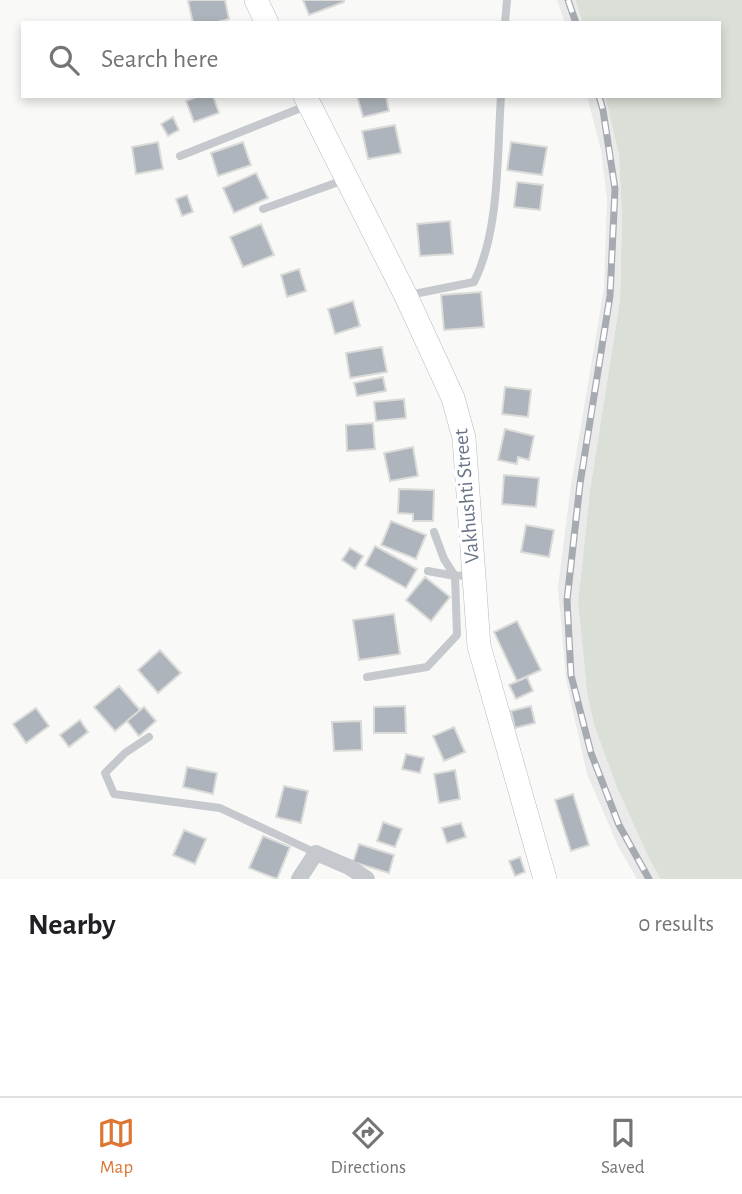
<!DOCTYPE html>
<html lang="en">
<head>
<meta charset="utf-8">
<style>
  :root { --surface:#fff; --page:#f2f2f2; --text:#202124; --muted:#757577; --line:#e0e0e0; --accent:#dd7633 }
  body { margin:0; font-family:"Alegreya Sans",sans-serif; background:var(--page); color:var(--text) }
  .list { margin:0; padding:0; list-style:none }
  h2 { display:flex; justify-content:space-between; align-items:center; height:91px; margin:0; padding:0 28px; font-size:30px }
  h2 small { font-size:23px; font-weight:400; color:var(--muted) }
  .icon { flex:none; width:38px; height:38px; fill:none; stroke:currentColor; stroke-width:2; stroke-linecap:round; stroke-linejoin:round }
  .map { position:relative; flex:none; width:742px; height:879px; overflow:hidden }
  .search { position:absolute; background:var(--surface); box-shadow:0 4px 10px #0003; left:21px; right:21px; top:21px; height:77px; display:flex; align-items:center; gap:18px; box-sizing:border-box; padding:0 24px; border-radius:0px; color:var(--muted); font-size:26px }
  .sheet { height:217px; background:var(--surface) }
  nav { display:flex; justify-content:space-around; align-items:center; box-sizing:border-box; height:98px; border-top:2px solid var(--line); background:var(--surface); font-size:19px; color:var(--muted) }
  nav a { display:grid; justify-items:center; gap:4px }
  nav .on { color:var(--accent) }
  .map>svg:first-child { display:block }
  .built { fill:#eaeaea }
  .green { fill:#dae0d8 }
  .building { fill:#aeb4bb; stroke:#dbdbd9; stroke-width:2 }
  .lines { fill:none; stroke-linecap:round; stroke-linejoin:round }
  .secondary-casing { stroke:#b7bbc1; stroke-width:24 }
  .lane { stroke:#c5c8cc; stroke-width:8 }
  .street { stroke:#c5c8cc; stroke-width:16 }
  .secondary { stroke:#fff; stroke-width:23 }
  .rail-casing { stroke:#a6aab1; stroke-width:7 }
  .rail { stroke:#fff; stroke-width:4.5; stroke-dasharray:13; stroke-linecap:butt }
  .labels { text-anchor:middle; stroke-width:7; stroke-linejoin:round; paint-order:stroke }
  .street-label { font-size:21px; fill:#697587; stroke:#fff }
</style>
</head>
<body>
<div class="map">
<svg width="742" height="879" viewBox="0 0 742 879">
  <rect width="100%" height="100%" fill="#f9f9f7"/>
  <path class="built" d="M557 0H575L583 23H565Z
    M587 96H605L619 155 622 218 620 300 590 490 578 603 587 692 594 725 616 785 646 852 660 879H637L618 846 587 774 566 680 558 587 571 485 604 288 607 200 601 150Z"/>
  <path class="green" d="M575 0H742V879H660L646 852 616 785 594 725 587 692 578 603 590 490 620 300 622 218 619 155 605 96H719V23H583Z"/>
  <path class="building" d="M192 0H225L229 19 214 23H193L188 1Z
    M303 0H344V2L309 15Z
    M199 96H213L219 113 194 122 186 101Z
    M357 96H386L389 111 363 117Z
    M173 117 179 130 168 136 161 124Z
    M395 125 401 153 368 159 362 131Z
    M158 142 163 169 136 174 132 147Z
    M243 142 251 165 218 176 211 153Z
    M511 142 547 147 542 175 507 170Z
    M256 173 268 198 234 213 223 188Z
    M517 182 543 185 540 210 514 207Z
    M187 195 193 212 182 216 176 199Z
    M450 221 453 254 420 256 417 224Z
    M261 224 274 255 243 267 230 237Z
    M299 269 306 291 287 297 281 275Z
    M481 292 484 327 444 330 441 295Z
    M353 301 360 326 335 334 328 309Z
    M382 347 387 372 350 378 346 353Z
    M383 377 386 391 357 396 354 383Z
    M505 387 531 390 528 417 502 414Z
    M404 399 406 418 376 421 374 402Z
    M373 423 375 449 347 451 346 425Z
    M505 429 534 436 529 460 518 457 517 464 498 460Z
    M413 447 418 476 390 481 384 453Z
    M504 475 539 478 536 507 502 504Z
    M399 489 434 490 433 521H413V514L398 513Z
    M391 521 426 535 416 559 381 545Z
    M526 525 554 530 549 557 521 552Z
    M375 546 417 569 406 588 365 565Z
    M350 548 363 556 355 569 342 560Z
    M425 577 450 597 431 621 406 600Z
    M394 614 400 654 359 660 353 620Z
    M517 621 541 670 517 681 494 632Z
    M160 650 181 673 158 693 138 670Z
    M527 677 533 691 516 699 509 685Z
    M119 686 140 710 115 731 94 707Z
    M405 706 406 733H374V707Z
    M531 706 535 723 515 728 511 711Z
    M144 707 156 721 139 736 127 721Z
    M36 708 49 726 26 743 13 724Z
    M80 720 88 732 69 747 60 735Z
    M361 721 362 750 334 751 332 722Z
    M454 727 465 752 444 761 433 736Z
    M406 754 424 758 420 773 402 769Z
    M187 767 217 773 213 794 183 787Z
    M455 770 460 799 439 803 434 774Z
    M284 786 308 791 301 823 276 817Z
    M573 794 589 845 571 851 555 800Z
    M383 822 402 829 395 847 377 841Z
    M461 823 466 837 447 843 442 828Z
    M184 830 206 839 195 864 173 855Z
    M263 836 290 847 277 879 249 868Z
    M359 844 394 855 389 873 353 862Z
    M520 857 525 872 515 876 509 861Z"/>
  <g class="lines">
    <defs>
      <path id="secondary" d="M256 0 267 23
        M305 96 406 296 453 398 464 438 479 646 545 879"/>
    </defs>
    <use href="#secondary" class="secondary-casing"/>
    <path class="lane" d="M505 23 507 0
      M180 156 306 106
      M263 209 344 180
      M409 295 474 282C500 230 497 155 501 96
      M428 571 455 576 444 559 434 532
      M367 677 427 667 457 635 455 576 471 575
      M149 737 125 753 105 773 114 794 220 808 316 853"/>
    <path class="street" d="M299 879 316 853 349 867 367 879"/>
    <use href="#secondary" class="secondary"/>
    <defs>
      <path id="rail" d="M568 0 576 23
        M599 96 603 110 615 189 610 296 580 484 567 600 571 675 591 753 619 825 649 879"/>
    </defs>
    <use href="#rail" class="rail-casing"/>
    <use href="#rail" class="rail"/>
  </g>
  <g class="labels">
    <g class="street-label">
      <text transform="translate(466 496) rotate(-95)" y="7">Vakhushti Street</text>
    </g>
  </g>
</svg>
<div class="search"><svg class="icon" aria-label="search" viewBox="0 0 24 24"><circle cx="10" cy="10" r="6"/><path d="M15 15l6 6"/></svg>Search here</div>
</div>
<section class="sheet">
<h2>Nearby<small>0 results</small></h2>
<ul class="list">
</ul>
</section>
<nav>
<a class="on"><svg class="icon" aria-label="map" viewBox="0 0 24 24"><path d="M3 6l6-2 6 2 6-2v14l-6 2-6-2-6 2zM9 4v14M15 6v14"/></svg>Map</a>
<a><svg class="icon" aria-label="directions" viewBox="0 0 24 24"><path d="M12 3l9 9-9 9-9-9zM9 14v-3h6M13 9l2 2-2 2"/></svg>Directions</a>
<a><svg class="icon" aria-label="saved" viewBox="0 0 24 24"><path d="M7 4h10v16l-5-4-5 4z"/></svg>Saved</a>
</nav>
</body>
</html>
